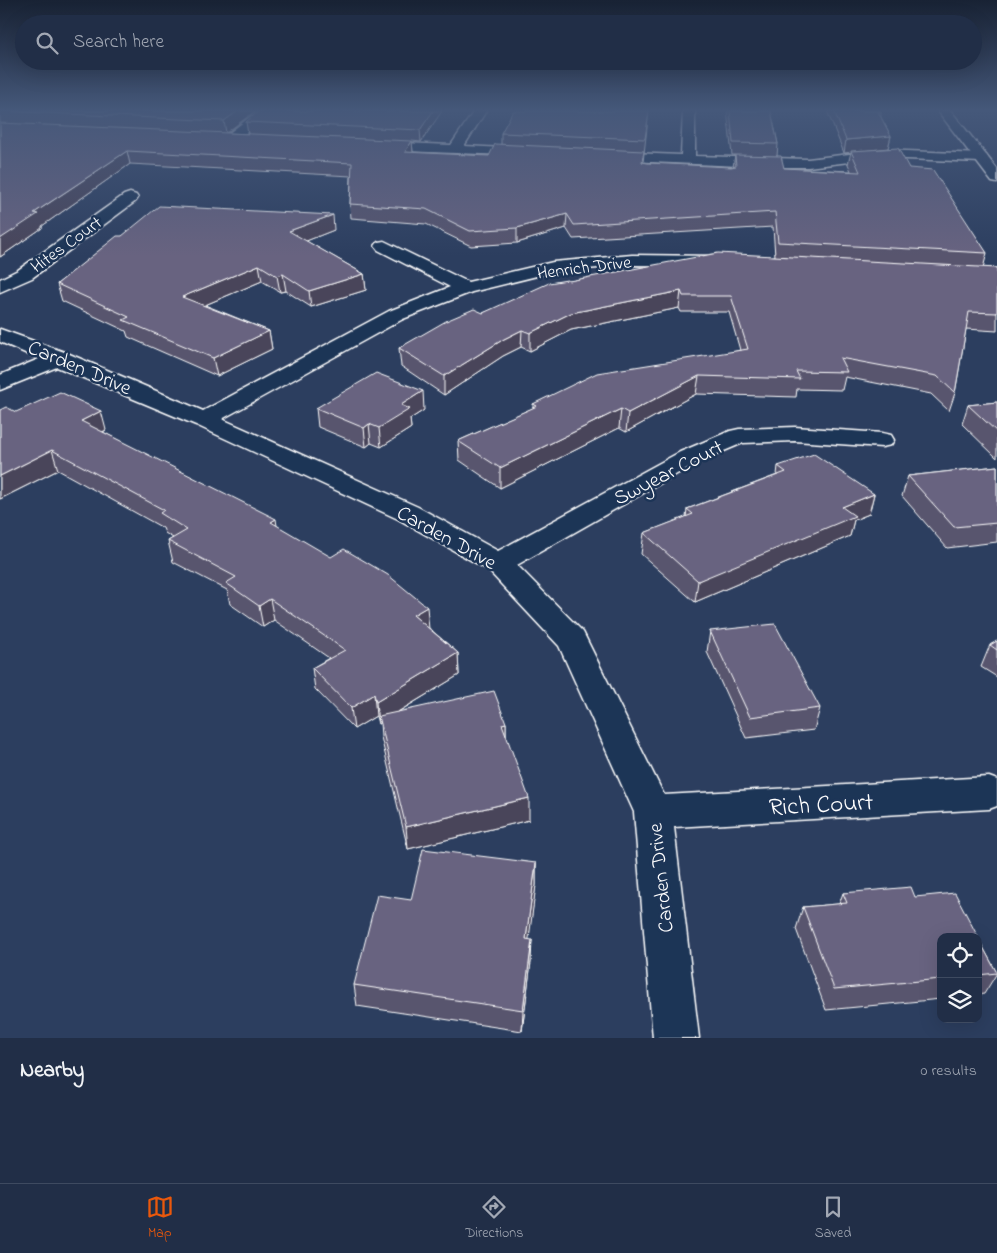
<!DOCTYPE html>
<html lang="en">
<head>
<meta charset="utf-8">
<style>
  :root { --surface:#212e47; --page:#2d3a52; --text:#f1f3f6; --muted:#a2a8b4; --line:#3e4a60; --accent:#ea580c }
  body { margin:0; font-family:"Indie Flower",sans-serif; background:var(--page); color:var(--text) }
  .controls { position:absolute; right:15px; bottom:15px; display:grid; overflow:hidden; border-radius:10px; box-shadow:0 5px 20px #0002 }
  .controls button { width:45px; height:45px; display:grid; place-items:center; padding:0; border:0; border-bottom:1px solid var(--line); background:var(--surface); color:var(--text); font:25px sans-serif }
  .list { margin:0; padding:0; list-style:none }
  h2 { display:flex; justify-content:space-between; align-items:center; height:65px; margin:0; padding:0 20px; font-size:21px }
  h2 small { font-size:16px; font-weight:400; color:var(--muted) }
  .icon { flex:none; width:28px; height:28px; fill:none; stroke:currentColor; stroke-width:2; stroke-linecap:round; stroke-linejoin:round }
  .map { position:relative; flex:none; width:997px; height:1038px; overflow:hidden }
  .search { position:absolute; background:var(--surface); box-shadow:0 5px 20px #0002; left:15px; right:15px; top:15px; height:55px; display:flex; align-items:center; gap:12px; box-sizing:border-box; padding:0 18px; border-radius:28px; color:var(--muted); font-size:19px }
  .sheet { height:145px; background:var(--surface) }
  nav { display:flex; justify-content:space-around; align-items:center; box-sizing:border-box; height:70px; border-top:1px solid var(--line); background:var(--surface); font-size:14px; color:var(--muted) }
  nav a { display:grid; justify-items:center; gap:2px }
  nav .on { color:var(--accent) }
  .map>svg:first-child { display:block }
  .lines { fill:none; stroke-linecap:round; stroke-linejoin:round }
  .street-casing { stroke:#fff; stroke-width:3 }
  .secondary-casing { stroke:#fff; stroke-width:3 }
  .street { fill:#1d3557; fill-rule:evenodd }
  .secondary { fill:#1d3557; fill-rule:evenodd }
  .wall { fill:#59556e; stroke:#fff }
  .shaded-wall { fill:#49455a; stroke:#fff }
  .building { fill:#686380; stroke:#fff }
  .labels { text-anchor:middle; stroke-width:5; stroke-linejoin:round; paint-order:stroke }
  .far-street-label { font-size:18px; fill:#fff; stroke:#1d3557 }
  .street-label { font-size:21px; fill:#fff; stroke:#1d3557 }
  .near-street-label { font-size:25px; fill:#fff; stroke:#1d3557 }
</style>
</head>
<body>
<div class="map">
<svg width="997" height="1038" viewBox="0 0 997 1038">
  <rect width="100%" height="100%" fill="#2c3e5f"/>
  <filter id="ink" filterUnits="userSpaceOnUse"><feTurbulence type="fractalNoise" baseFrequency=".02" numOctaves="2"/><feDisplacementMap in="SourceGraphic" scale="10" xChannelSelector="R" yChannelSelector="G"/><feConvolveMatrix kernelMatrix="1 2 1 2 8 2 1 2 1" color-interpolation-filters="sRGB"/></filter>
  <g filter="url(#ink)">
    <g class="lines">
      <defs>
        <path id="street" d="M258 111H272L234 143H224L222 140 224 137Z
          M474 111H486L464 146 528 149 535 153 533 156 376 150 369 146 376 142 451 145Z
          M683 111H695V156L808 159 882 150 981 154 986 155 988 158 986 161 981 162 882 158 808 167H762L606 160 599 156 606 152 681 155Z
          M130 193 136 195 138 198 136 201 32 278 0 292V279L18 270 124 195Z
          M384 241 468 282 553 262 632 255 716 256 722 257 725 261 722 265 716 266 632 265 553 272 472 292 403 319 222 419 418 507 498 551 680 452 730 431 739 429 795 427 882 433 891 435 894 440 891 445 882 447 795 441 743 443 698 462 517 565 583 632 664 795 989 777 997 780V806L989 809 674 827 699 1038H653L634 812 559 646 488 570 398 519 196 425 57 367 0 390V375L39 359 0 342V329L67 353 203 411 389 311 450 287 378 250 375 246 378 242Z"/>
        <path id="secondary" d="M938 111H951L997 169V183L992 182Z"/>
      </defs>
      <use href="#street" class="street-casing"/>
      <use href="#secondary" class="secondary-casing"/>
      <use href="#street" class="street"/>
      <use href="#secondary" class="secondary"/>
    </g>
    <path class="wall" d="M0 111H255L227 133 248 134 246 122 442 111 421 142 412 141 413 152 489 156 501 145V133L649 111 643 162 648 163 731 167H733L735 155H732L727 111H771L778 144 777 156 784 168 851 171 848 164 851 152 844 153 827 111H881V117L891 136 888 148 909 168 987 253 983 268H997V331L966 329 955 393 949 411 931 394 845 377 842 390 797 389 796 397 696 394 626 432 619 428 500 488 459 460 458 441 533 408V404L740 350 729 312H681L679 308 571 330 530 351 521 347 503 356 444 395 401 366 399 348 483 313 569 281 775 256 773 227 573 239 566 228 517 243 471 246 426 224 351 218 350 204 351 176 130 164 42 226V228L0 257Z
      M334 230 306 241 364 274 366 290 311 307 286 291 280 292 262 281 205 305 269 331 272 349 217 376 128 337 126 331 62 301 57 284 122 236Z
      M997 402V458L962 424 968 405Z
      M316 408 424 410 410 419 411 428 381 447 371 443 366 447 318 427Z
      M0 410 106 430 103 432 277 526 429 628 458 653 459 675 398 712 506 723V736L529 820 408 849 381 737 380 723 378 724 376 716 354 729 315 689 312 668 329 658 274 620 263 627 230 604 227 590 173 562 168 541 173 538 165 533 163 528 58 470 0 499Z
      M778 466 874 494 869 514 854 520 850 536 695 602 641 554 644 533 686 517 687 509 777 475Z
      M997 466V542L947 548 902 496 908 476Z
      M710 631 820 708 814 730 746 738 707 652Z
      M997 641V677L981 667 990 645Z
      M536 863V885L528 940 531 962 522 1031 357 1006 354 985 411 900Z
      M843 893 915 897 941 937V999L826 1010 796 929 803 907 839 904Z
      M978 938 997 973 984 994 978 995Z"/>
    <path class="shaded-wall" d="M238 111H255L226 133 224 121Z
      M433 111H442L421 142 420 130Z
      M891 136 888 148 844 153 846 140Z
      M412 141 413 153 405 152Z
      M127 151 130 164 42 226V228L0 257V239L34 213Z
      M567 214 566 228 517 243V228Z
      M333 215 334 230 291 247 289 231Z
      M259 265 262 281 186 313 182 297Z
      M283 274 286 291 280 292 277 276Z
      M364 274 366 290 311 307 309 291Z
      M681 291 679 308 571 330 530 351V333L571 313Z
      M522 330 521 347 503 356 444 395V376L504 339Z
      M269 331 272 349 217 376 213 358Z
      M699 376 696 394 626 432 628 413Z
      M423 391 424 410 410 419 411 428 381 447 379 428 401 405Z
      M621 409 619 428 500 488V468Z
      M101 411 106 430 87 440 81 421Z
      M369 424 371 443 366 447 364 428Z
      M52 450 58 470 0 499V476Z
      M874 494 869 514 854 520 850 536 695 602 698 581 842 507Z
      M276 519 279 540 271 522Z
      M270 599 274 620 263 627 259 606Z
      M427 607 429 629 413 615Z
      M458 653 459 675 381 722 379 716 380 723 378 724 376 702Z
      M374 694 376 716 354 729 351 708Z
      M506 723V745L502 724Z
      M529 798V820L408 849 406 827Z
      M536 863V885L526 961V939Z
      M532 940 531 962 522 1031 523 1010Z"/>
    <path class="building" d="M0 111H238L224 121Z
      M259 111H433L420 130 246 122Z
      M513 111H649L645 139 501 133Z
      M730 111H771L778 144 733 143Z
      M834 111H881L882 112H878L891 136 846 140Z
      M0 123 412 141 405 152 489 156 495 144 644 151 642 162 648 163 731 167 736 166 735 155 781 156 784 168 860 172 851 151 898 148 909 168 933 170 987 253 778 242 775 212 574 225 567 214 517 228 470 231 426 209 350 204 352 163 127 151 34 213 38 214 0 239Z
      M159 206 333 215 289 231 364 274 309 291 283 274 277 276 259 265 182 297 269 331 213 358 123 320 129 317 57 284 117 236H122Z
      M718 253 997 268V313L969 312 955 393 937 376 840 358 847 372 796 371 800 379 699 376 628 413 621 409 500 468 458 441 537 406 533 404 597 373 748 349 731 296H683L681 291 571 313 530 333 522 330 504 339 444 376 399 348 446 321 474 309 483 313 549 283 567 280 569 281Z
      M376 373 423 391 401 405 410 409 379 428 369 424 364 428 316 408Z
      M60 392 101 411 81 421 276 519 271 522 331 557 344 549 388 575 427 607 413 615 458 653 376 702 374 694 351 708 312 668 345 650 270 599 259 606 226 583 236 577 168 541 187 530 160 513 164 510 52 450 0 476V410L6 407 16 412Z
      M997 402V432L968 405Z
      M814 454 874 494 842 507 855 516 698 581 644 533 693 514 687 509 786 472 778 466Z
      M997 466V523L954 527 908 476Z
      M775 624 820 708 750 717 710 631Z
      M997 641V650L990 645Z
      M494 691 506 723 502 724 529 798 406 827 379 716Z
      M423 849 536 863 526 939 532 940 523 1010 354 985 377 895 411 900Z
      M911 887 915 897 955 893 978 937H941V979L834 989 803 907 847 903 843 893Z
      M978 938 997 973 978 975Z"/>
  </g>
  <linearGradient id="sky" x2="0" y2="1"><stop stop-color="#182234"/><stop offset="0.43" stop-color="#45587a"/><stop offset="1" stop-color="#45587a" stop-opacity="0"/></linearGradient>
  <rect width="997" height="256" fill="url(#sky)"/>
  <g class="labels">
    <g class="far-street-label">
      <text transform="translate(66 244) rotate(-36)" y="6">Hites Court</text>
      <text transform="translate(584 267) rotate(-7)" y="6">Henrich Drive</text>
    </g>
    <g class="street-label">
      <text transform="translate(80 367) rotate(23)" y="7">Carden Drive</text>
      <text transform="translate(668 472) rotate(-27)" y="7">Swyear Court</text>
      <text transform="translate(447 537) rotate(29)" y="7">Carden Drive</text>
      <text transform="translate(660 878) rotate(-96)" y="7">Carden Drive</text>
    </g>
    <g class="near-street-label">
      <text transform="translate(821 803) rotate(-3)" y="9">Rich Court</text>
    </g>
  </g>
</svg>
<div class="controls">
<button><svg class="icon" aria-label="locate" viewBox="0 0 24 24"><circle cx="12" cy="12" r="6"/><path d="M12 2v4M12 18v4M2 12h4M18 12h4"/></svg></button>
<button><svg class="icon" aria-label="layers" viewBox="0 0 24 24"><path d="M12 4l9 5-9 5-9-5zM3 14l9 5 9-5"/></svg></button>
</div>
<div class="search"><svg class="icon" aria-label="search" viewBox="0 0 24 24"><circle cx="10" cy="10" r="6"/><path d="M15 15l6 6"/></svg>Search here</div>
</div>
<section class="sheet">
<h2>Nearby<small>0 results</small></h2>
<ul class="list">
</ul>
</section>
<nav>
<a class="on"><svg class="icon" aria-label="map" viewBox="0 0 24 24"><path d="M3 6l6-2 6 2 6-2v14l-6 2-6-2-6 2zM9 4v14M15 6v14"/></svg>Map</a>
<a><svg class="icon" aria-label="directions" viewBox="0 0 24 24"><path d="M12 3l9 9-9 9-9-9zM9 14v-3h6M13 9l2 2-2 2"/></svg>Directions</a>
<a><svg class="icon" aria-label="saved" viewBox="0 0 24 24"><path d="M7 4h10v16l-5-4-5 4z"/></svg>Saved</a>
</nav>
</body>
</html>
